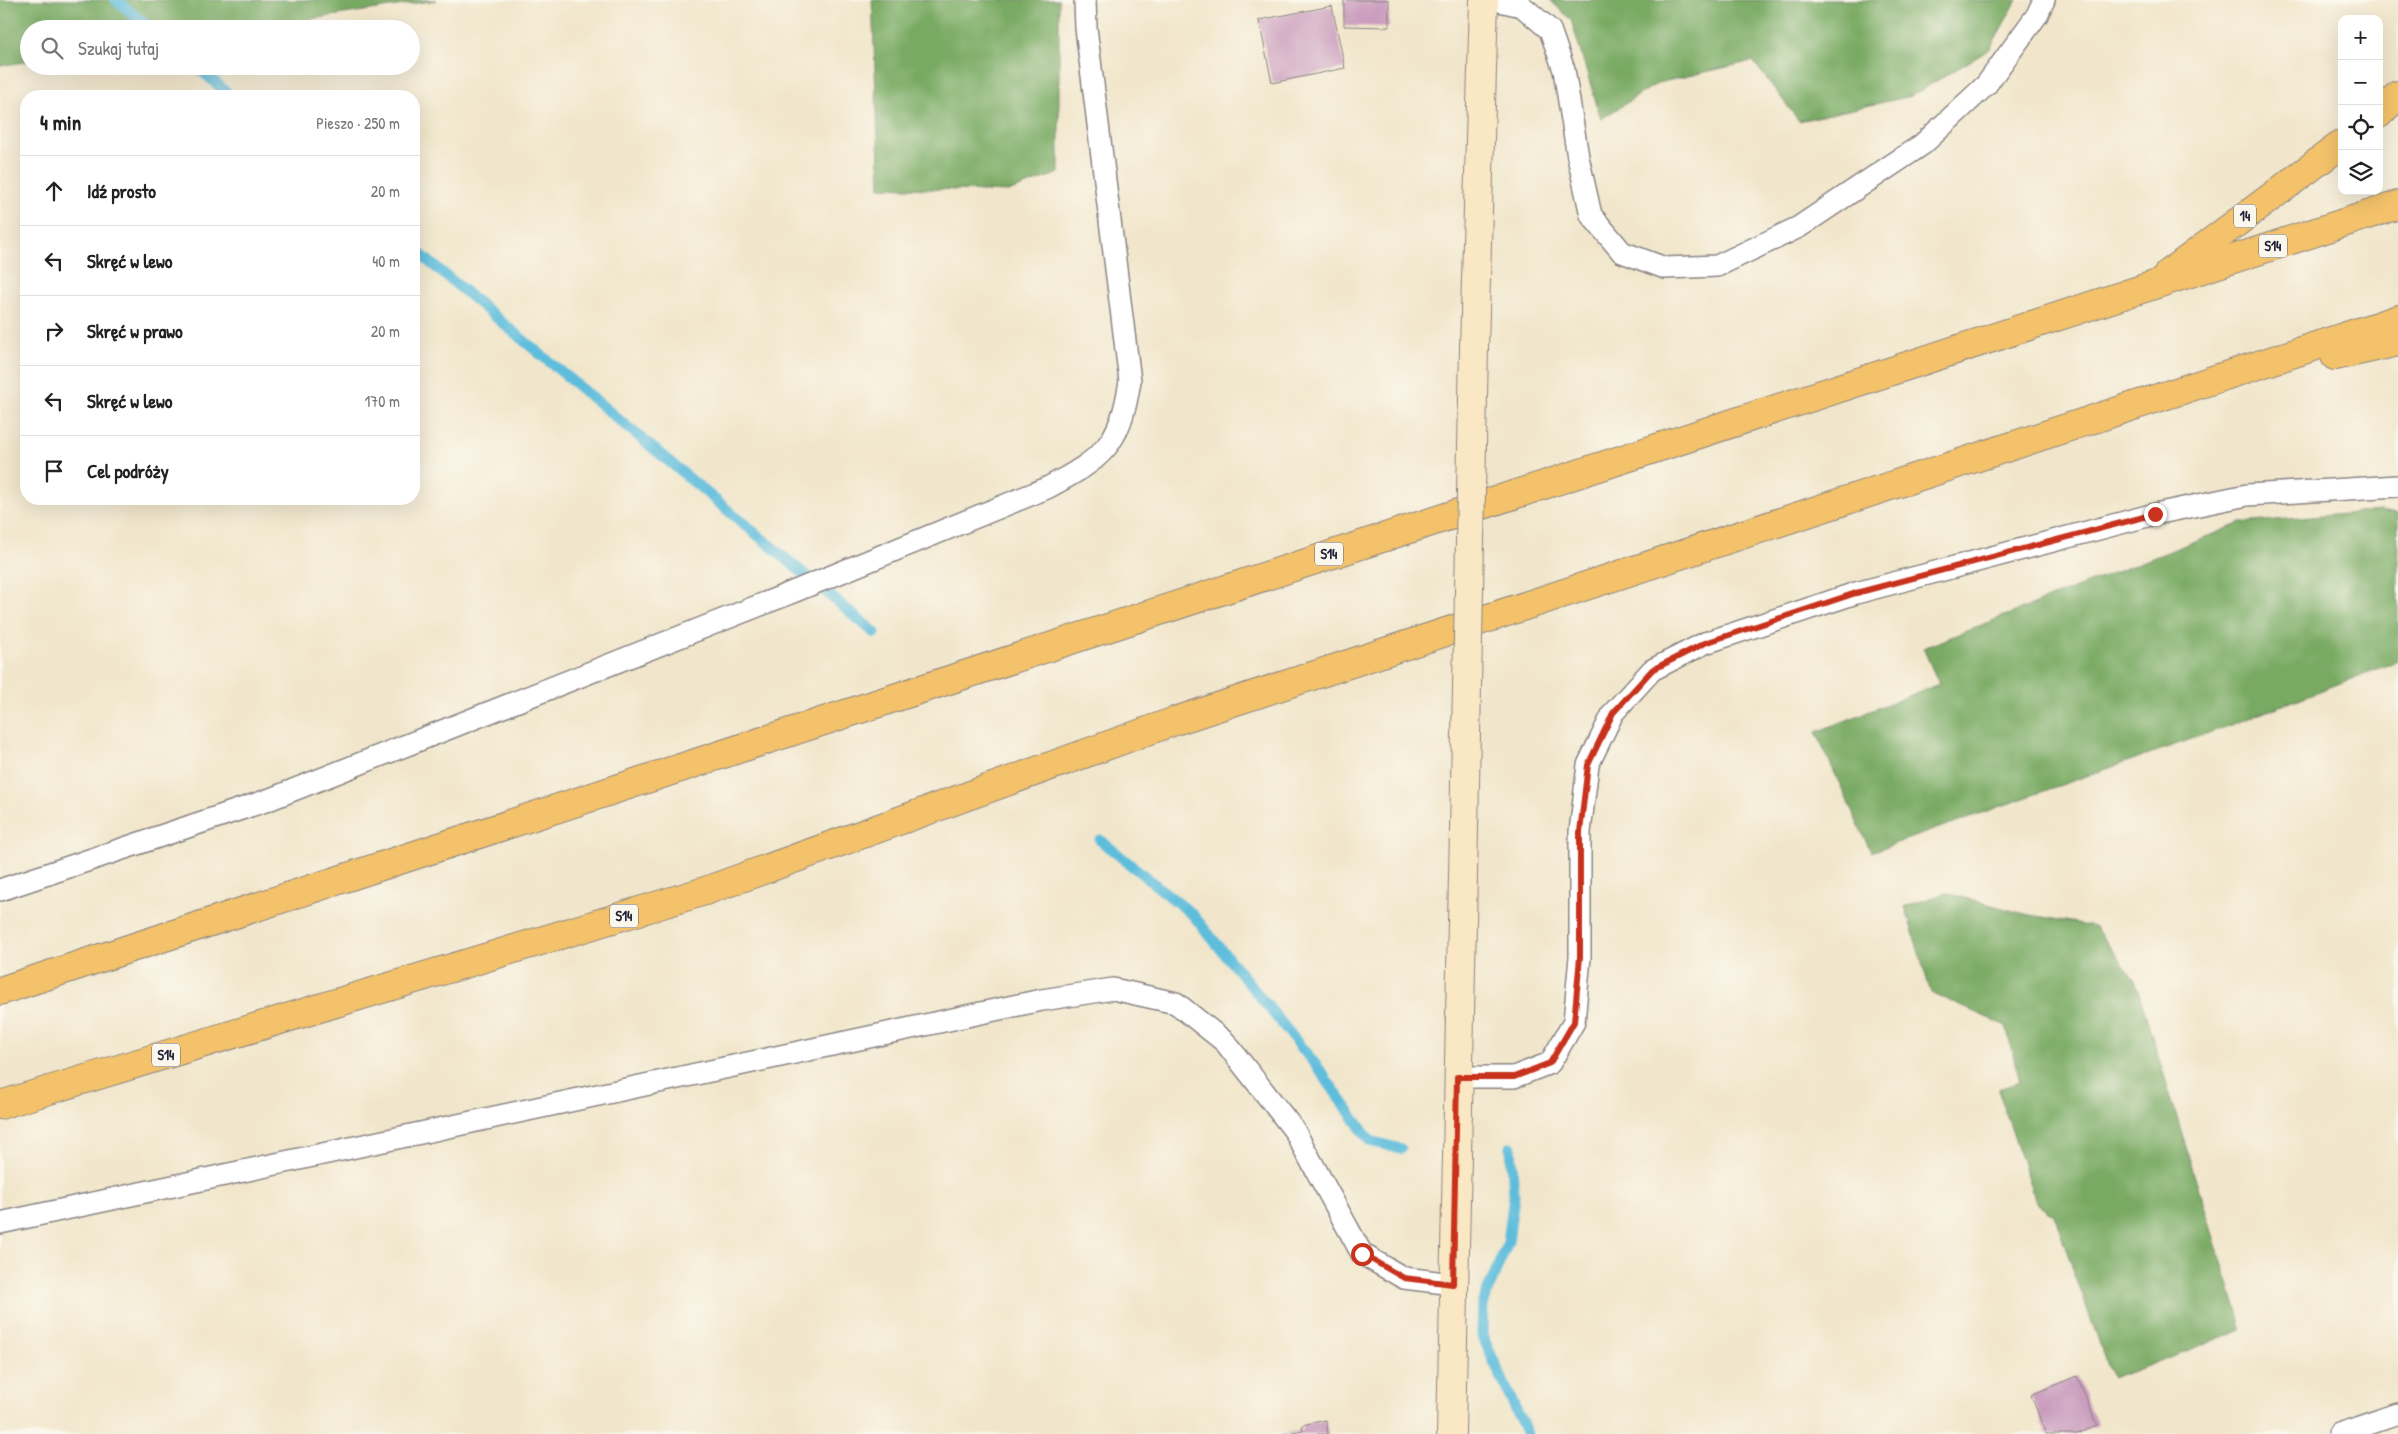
<!DOCTYPE html>
<html lang="pl">
<head>
<meta charset="utf-8">
<style>
  :root { --surface:#fff; --page:#f2f2f2; --text:#222; --muted:#767676; --line:#e0e0e0 }
  body { margin:0; font-family:"Patrick Hand",sans-serif; background:var(--page); color:var(--text) }
  .controls { position:absolute; right:15px; top:15px; display:grid; overflow:hidden; border-radius:10px; box-shadow:0 5px 20px #0002 }
  .controls button { width:45px; height:45px; display:grid; place-items:center; padding:0; border:0; border-bottom:1px solid var(--line); background:var(--surface); color:var(--text); font:25px sans-serif }
  .stop { position:absolute; width:15px; height:15px; margin:-11px; border:4px solid #c8321e; border-radius:50%; background:#fff }
  .stop.end { background:#c8321e; border-color:#fff; box-shadow:0 1px 5px #0008 }
  .list { margin:0; padding:0; list-style:none }
  h2 { display:flex; justify-content:space-between; align-items:center; height:65px; margin:0; padding:0 20px; font-size:21px }
  h2 small { font-size:16px; font-weight:400; color:var(--muted) }
  .list li { display:grid; grid-template-columns:32px 1fr auto; gap:15px; align-items:center; box-sizing:border-box; height:70px; padding:0 20px; border-top:1px solid var(--line) }
  .list b { display:block; font-size:19px; white-space:nowrap }
  .list em { font-size:16px; font-style:normal; color:var(--muted) }
  .icon { flex:none; width:28px; height:28px; fill:none; stroke:currentColor; stroke-width:2; stroke-linecap:round; stroke-linejoin:round }
  .map { position:relative; flex:none; width:2398px; height:1434px; overflow:hidden }
  .search { position:absolute; background:var(--surface); box-shadow:0 5px 20px #0002; left:20px; top:20px; width:400px; height:55px; display:flex; align-items:center; gap:12px; box-sizing:border-box; padding:0 18px; border-radius:28px; color:var(--muted); font-size:19px }
  .panel { position:absolute; background:var(--surface); box-shadow:0 5px 20px #0002; left:20px; top:90px; width:400px; height:415px; border-radius:20px }
  .map>svg:first-child { display:block }
  .forest { fill:#79aa64; stroke:#4e6650 }
  .lines { fill:none; stroke-linecap:round; stroke-linejoin:round }
  .stream { stroke:#5ebddc; stroke-width:11 }
  .building { fill:#ca9dbe }
  .lane-casing { stroke:#8a8483; stroke-width:24 }
  .secondary-casing { stroke:#8a8483; stroke-width:30 }
  .highway-casing { stroke:#8a8483; stroke-width:30 }
  .lane { stroke:#fff; stroke-width:21 }
  .secondary { stroke:#fae7c3; stroke-width:28 }
  .highway { stroke:#f3c26a; stroke-width:28 }
  .secondary-bridge-casing { stroke:#8a8483; stroke-width:30; stroke-linecap:butt }
  .secondary-bridge { stroke:#fae7c3; stroke-width:28 }
  .route { stroke:#c8321e; stroke-width:6 }
  .labels { text-anchor:middle; stroke-width:5; stroke-linejoin:round; paint-order:stroke }
  .shield { fill:#fbf7ec; stroke:#636270; stroke-width:1 }
  .shield-label { font-size:14px; font-weight:bold; fill:#22223b }
</style>
</head>
<body>
<div class="map">
<svg width="2398" height="1434" viewBox="0 0 2398 1434">
  <rect width="100%" height="100%" fill="#fbf7ec"/>
  <filter id="ink" filterUnits="userSpaceOnUse"><feTurbulence type="fractalNoise" baseFrequency=".02" numOctaves="2"/><feDisplacementMap in="SourceGraphic" scale="10" xChannelSelector="R" yChannelSelector="G"/><feConvolveMatrix kernelMatrix="1 2 1 2 8 2 1 2 1" color-interpolation-filters="sRGB"/></filter>
  <filter id="wash" filterUnits="userSpaceOnUse"><feTurbulence type="fractalNoise" baseFrequency=".0096" numOctaves="4" result="noise"/><feDisplacementMap in="SourceGraphic" scale="20" xChannelSelector="R" yChannelSelector="G"/><feGaussianBlur stdDeviation="1.12" result="paint"/><feColorMatrix in="noise" values="0 0 0 0 0 0 0 0 0 0 0 0 0 0 0 0 0 1.4 0 .05"/><feComposite in="paint" operator="in"/></filter>
  <g filter="url(#wash)">
    <rect width="100%" height="100%" fill="#f1e6cb"/>
    <path class="forest" d="M0 0H437L245 29H29V61L0 66Z
      M872 0H1059V173L1008 192 880 187Z
      M1550 0H2017L1989 50 1911 96 1799 121 1753 61 1658 83 1601 119 1571 20Z
      M2380 511 2398 514V661L2223 728 1871 852 1816 732 1939 684 1923 648 2241 523Z
      M1946 893 2025 914 2094 926 2135 980 2242 1330 2112 1379 2054 1215 2036 1203 1998 1089 2020 1082 2006 1026 1931 993 1905 906Z"/>
    <g class="lines">
      <path class="stream" d="M116 0 151 29
        M196 66 231 96
        M414 249 875 633
        M1100 840 1193 915 1319 1069 1370 1141 1401 1149
        M1511 1147 1514 1196 1508 1242 1483 1302 1482 1335 1527 1434"/>
    </g>
    <g id="blocks">
      <path class="building" d="M1344 0H1389V27L1344 26Z
        M1332 6 1345 68 1272 83 1259 20Z
        M2077 1376 2097 1426 2077 1434H2046L2031 1395Z
        M1326 1420 1328 1434H1283L1303 1430 1302 1425Z"/>
    </g>
  </g>
  <g filter="url(#ink)">
    <use href="#blocks" fill-opacity="0" stroke="#8a8483" stroke-width="1"/>
    <g class="lines">
      <defs>
        <path id="lane" d="M1495 0 1522 6 1550 30 1564 70 1578 157 1591 215 1622 252 1665 268 1717 266 1799 227 1923 144 1986 85 2037 15 2044 0
          M0 890 268 800 783 596 1047 488C1103 458 1120 446 1130 381L1086 28 1085 0
          M1457 1077H1514L1550 1063 1574 1022 1580 957V832L1588 765 1613 713 1652 670 1705 643 1856 593 2155 514 2247 495 2398 486
          M0 1223 1042 1000 1113 989 1176 1003 1225 1042 1294 1130 1362 1254 1404 1278 1453 1284
          M2339 1434 2398 1414"/>
        <path id="secondary" d="M1474 348 1484 0
          M1451 1434 1465 783"/>
        <path id="highway" d="M2379 114 2398 95
          M2168 274 2342 144
          M2335 356 2398 342
          M0 991 2398 205
          M0 1105 705 891 1175 721 2398 319"/>
      </defs>
      <use href="#lane" class="lane-casing"/>
      <use href="#secondary" class="secondary-casing"/>
      <use href="#highway" class="highway-casing"/>
      <use href="#lane" class="lane"/>
      <use href="#secondary" class="secondary"/>
      <use href="#highway" class="highway"/>
      <defs>
        <path id="secondary-bridge" d="M1465 783 1474 348"/>
      </defs>
      <use href="#secondary-bridge" class="secondary-bridge-casing"/>
      <use href="#secondary-bridge" class="secondary-bridge"/>
    </g>
  </g>
  <g class="lines" filter="url(#ink)">
    <path class="route" d="M1362 1254 1404 1278 1453 1284 1457 1077H1514L1550 1063 1574 1022 1580 957V832L1588 765 1613 713 1652 670 1705 643 1856 593 2155 514"/>
  </g>
  <g class="labels">
    <g class="shield">
      <rect x="2234" y="204.5" width="22" height="23" rx="4"/>
      <rect x="2259" y="234.5" width="28" height="23" rx="4"/>
      <rect x="1315" y="542.5" width="28" height="23" rx="4"/>
      <rect x="610" y="904.5" width="28" height="23" rx="4"/>
      <rect x="152" y="1043.5" width="28" height="23" rx="4"/>
    </g>
    <g class="shield-label">
      <text x="2245" y="221">14</text>
      <text x="2273" y="251">S14</text>
      <text x="1329" y="559">S14</text>
      <text x="624" y="921">S14</text>
      <text x="166" y="1060">S14</text>
    </g>
  </g>
</svg>
<div class="controls">
<button>+</button>
<button>−</button>
<button><svg class="icon" aria-label="locate" viewBox="0 0 24 24"><circle cx="12" cy="12" r="6"/><path d="M12 2v4M12 18v4M2 12h4M18 12h4"/></svg></button>
<button><svg class="icon" aria-label="layers" viewBox="0 0 24 24"><path d="M12 4l9 5-9 5-9-5zM3 14l9 5 9-5"/></svg></button>
</div>
<div class="stop" style="left:1362px;top:1254px"></div>
<div class="stop end" style="left:2155px;top:514px"></div>
<div class="search"><svg class="icon" aria-label="search" viewBox="0 0 24 24"><circle cx="10" cy="10" r="6"/><path d="M15 15l6 6"/></svg>Szukaj tutaj</div>
<section class="panel">
<h2>4 min<small>Pieszo · 250 m</small></h2>
<ul class="list">
<li><svg class="icon" aria-label="ahead" viewBox="0 0 24 24"><path d="M12 20V5M6 11l6-6 6 6"/></svg><div><b>Idź prosto</b></div><em>20 m</em></li>
<li><svg class="icon" aria-label="left" viewBox="0 0 24 24"><path d="M17 20v-9H6M10 6l-5 5 5 5"/></svg><div><b>Skręć w lewo</b></div><em>40 m</em></li>
<li><svg class="icon" aria-label="right" viewBox="0 0 24 24"><path d="M7 20v-9h11M14 6l5 5-5 5"/></svg><div><b>Skręć w prawo</b></div><em>20 m</em></li>
<li><svg class="icon" aria-label="left" viewBox="0 0 24 24"><path d="M17 20v-9H6M10 6l-5 5 5 5"/></svg><div><b>Skręć w lewo</b></div><em>170 m</em></li>
<li><svg class="icon" aria-label="arrive" viewBox="0 0 24 24"><path d="M6 21V4h12l-3 4 3 4H6"/></svg><div><b>Cel podróży</b></div></li>
</ul>
</section>
</div>
</body>
</html>
